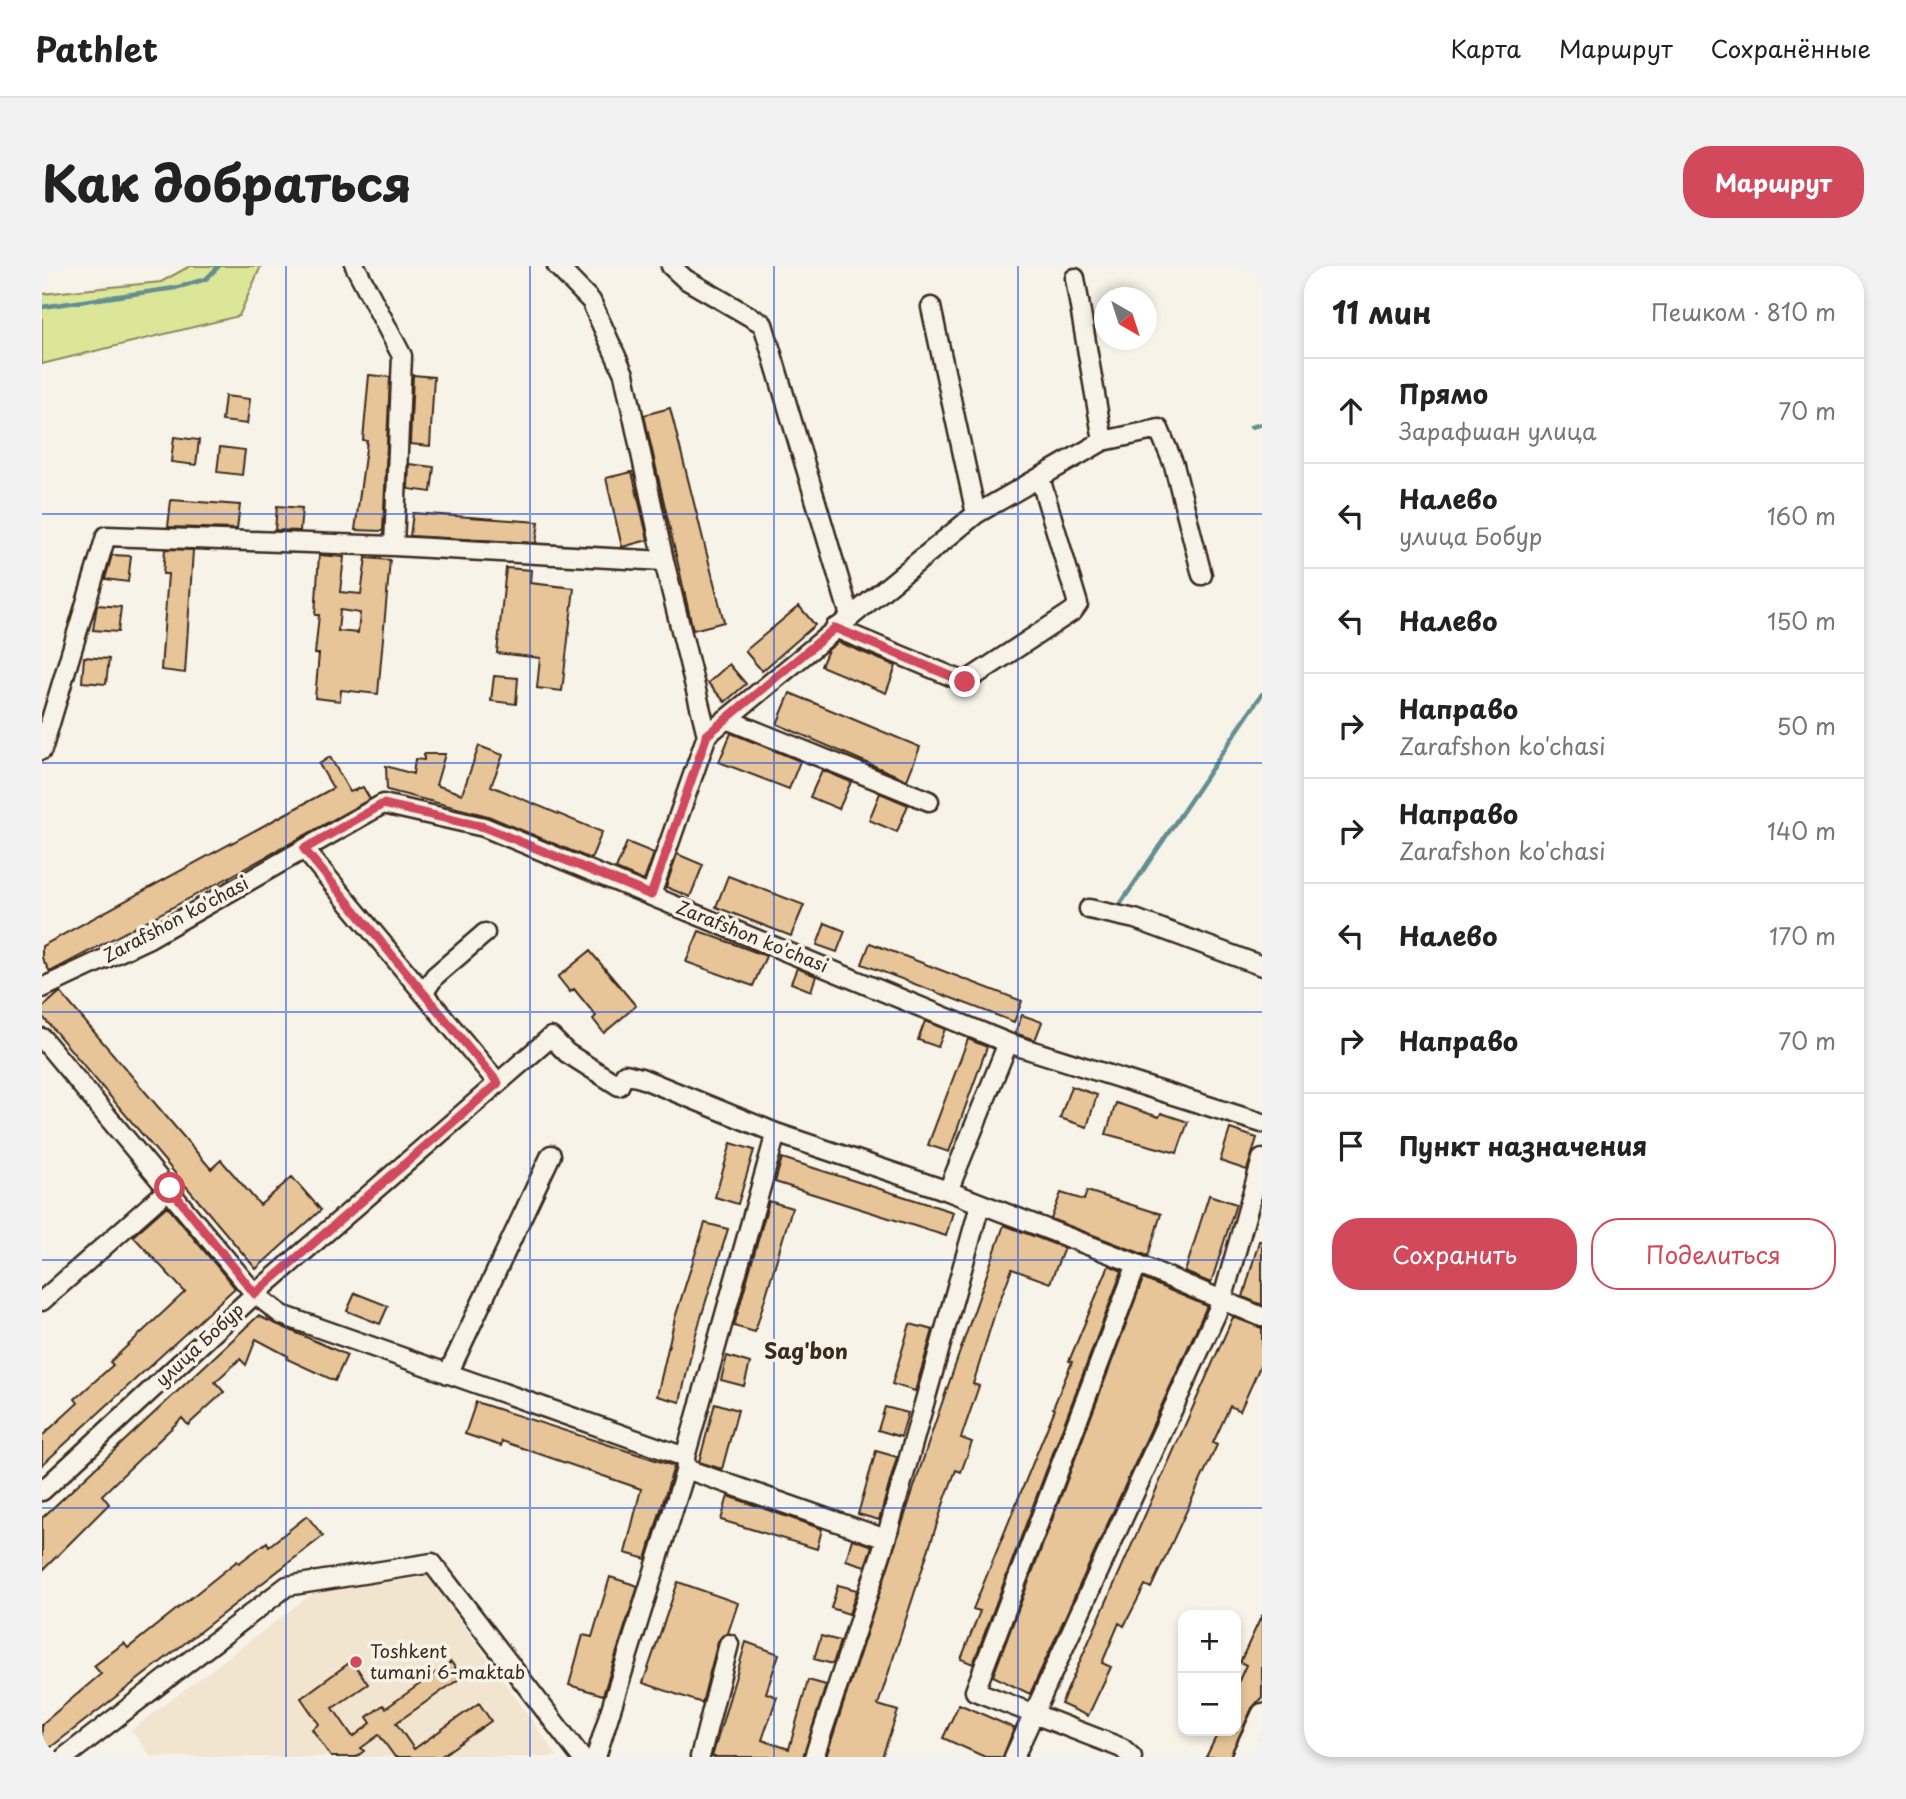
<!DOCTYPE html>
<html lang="ru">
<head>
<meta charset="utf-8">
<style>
  :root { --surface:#fff; --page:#f2f2f2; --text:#222; --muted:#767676; --line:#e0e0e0; --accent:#d1495b }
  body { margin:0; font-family:"Playpen Sans",sans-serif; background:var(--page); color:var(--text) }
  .controls { position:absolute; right:21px; bottom:21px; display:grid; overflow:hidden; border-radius:14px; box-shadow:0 4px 10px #0003 }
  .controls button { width:63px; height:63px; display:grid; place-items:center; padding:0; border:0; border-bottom:2px solid var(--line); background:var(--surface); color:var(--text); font:35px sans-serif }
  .compass { position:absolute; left:1052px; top:21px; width:63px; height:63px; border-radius:50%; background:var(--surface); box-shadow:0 4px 10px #0003; rotate:141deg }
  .stop { position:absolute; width:21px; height:21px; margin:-16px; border:5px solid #d1495b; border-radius:50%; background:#fff }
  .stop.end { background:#d1495b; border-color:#fff; box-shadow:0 2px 7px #0008 }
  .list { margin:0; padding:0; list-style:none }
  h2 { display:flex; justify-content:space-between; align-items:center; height:91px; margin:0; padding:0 28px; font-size:30px }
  h2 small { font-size:23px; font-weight:400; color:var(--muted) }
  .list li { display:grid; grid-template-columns:46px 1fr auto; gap:21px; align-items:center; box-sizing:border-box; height:105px; padding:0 28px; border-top:2px solid var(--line) }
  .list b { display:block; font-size:26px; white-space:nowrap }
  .list p { margin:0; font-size:23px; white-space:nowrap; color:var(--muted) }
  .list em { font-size:23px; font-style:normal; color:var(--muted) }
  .actions { display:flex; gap:14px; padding:21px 28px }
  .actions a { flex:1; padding:16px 0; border:2px solid var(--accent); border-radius:28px; text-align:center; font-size:24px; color:var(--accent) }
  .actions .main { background:var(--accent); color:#fff }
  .icon { flex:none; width:38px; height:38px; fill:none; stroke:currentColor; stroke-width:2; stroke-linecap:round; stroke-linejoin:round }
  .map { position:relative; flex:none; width:1220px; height:1491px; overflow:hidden; border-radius:28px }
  header { display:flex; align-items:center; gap:42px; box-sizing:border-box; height:98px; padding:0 35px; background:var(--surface); border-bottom:2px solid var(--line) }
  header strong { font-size:33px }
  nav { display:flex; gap:38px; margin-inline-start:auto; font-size:24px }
  .intro { display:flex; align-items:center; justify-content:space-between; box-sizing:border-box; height:168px; padding:0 42px }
  h1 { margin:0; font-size:49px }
  .button { padding:18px 32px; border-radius:28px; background:var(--accent); color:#fff; font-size:24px; font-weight:700 }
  main { display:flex; gap:42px; padding:0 42px }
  aside { flex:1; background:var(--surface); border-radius:28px; box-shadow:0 4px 10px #0003 }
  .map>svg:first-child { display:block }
  .built { fill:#f2e5d0 }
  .green { fill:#dbe699; stroke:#8b885c; stroke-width:2 }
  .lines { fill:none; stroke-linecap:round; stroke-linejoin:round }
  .stream { stroke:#658e91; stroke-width:4.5 }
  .building { fill:#e7c599; stroke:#3b2a1e; stroke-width:2; fill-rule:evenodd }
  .minor-casing { stroke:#3b2a1e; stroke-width:23 }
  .minor { stroke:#f7f3e8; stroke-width:18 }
  .route { stroke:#d1495b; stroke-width:9 }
  .grid { fill:none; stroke:#1d4ed8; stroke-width:2; stroke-opacity:0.55 }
  .poi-dot { fill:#d1495b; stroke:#f7f3e8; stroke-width:2.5 }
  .labels { text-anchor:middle; stroke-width:7; stroke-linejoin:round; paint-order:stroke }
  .street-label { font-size:18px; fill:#3b2a1e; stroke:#f7f3e8 }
  .poi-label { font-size:18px; fill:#3b2a1e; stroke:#f7f3e8; text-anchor:start }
  .quarter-label { font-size:21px; font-weight:bold; fill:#3b2a1e; stroke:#f7f3e8 }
</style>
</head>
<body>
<header>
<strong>Pathlet</strong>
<nav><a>Карта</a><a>Маршрут</a><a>Сохранённые</a></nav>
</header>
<div class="intro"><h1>Как добраться</h1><a class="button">Маршрут</a></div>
<main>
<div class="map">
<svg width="1220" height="1491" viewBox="0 0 1220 1491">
  <rect width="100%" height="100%" fill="#f7f3e8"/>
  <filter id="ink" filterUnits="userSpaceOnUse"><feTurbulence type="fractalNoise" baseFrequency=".0143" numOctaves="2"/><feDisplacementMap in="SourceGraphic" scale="14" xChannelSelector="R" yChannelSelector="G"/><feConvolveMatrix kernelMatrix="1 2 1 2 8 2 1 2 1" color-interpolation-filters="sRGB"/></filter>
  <g filter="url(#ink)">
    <path class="built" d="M387 1310 516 1491H109L89 1464 271 1327Z"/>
    <path class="green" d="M148 0H219L197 50 0 98V28L119 16Z"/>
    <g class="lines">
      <path class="stream" d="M0 41 133 22 164 13 177 0
        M1209 161 1220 158
        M1079 637 1220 428"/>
    </g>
    <path class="building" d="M327 109 348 111 341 265 313 264 325 175 321 174Z
      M371 109 392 111 388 180 368 178Z
      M183 130 208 133 205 158 180 155Z
      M628 142 682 356 651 364 602 149Z
      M132 171 157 174 154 199 129 196Z
      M178 181 203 184 200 209 175 206Z
      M367 198 392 201 389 226 366 223Z
      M590 206 606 274 580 281 564 212Z
      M129 234 198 239 195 263 126 261Z
      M235 240 260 242 258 265 233 264Z
      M371 247 497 256 494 277 368 270Z
      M123 283 151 284 143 407 119 404 126 308H121Z
      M70 289 89 290 86 316 63 313Z
      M277 289 302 291 298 326 319 328 324 292 348 294 336 428 299 424 298 435 273 432 277 388H273L277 349H273ZM298 344 318 347 316 367 296 365Z
      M464 302 489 304 488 317 532 322 520 425 495 422 498 392 455 387Z
      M55 339 79 341 76 366 51 364Z
      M757 340 773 359 720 405 703 385Z
      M796 376 854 400 844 427 779 400 786 384Z
      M42 391 67 393 64 418 40 416Z
      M687 398 704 418 683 436 666 417Z
      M452 410 476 412 474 438 449 435Z
      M748 427 878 481 865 514 735 458Z
      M689 467 758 495 747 523 677 496Z
      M437 480 461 489 449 520 560 566 549 593 446 550 345 524 344 500 371 508 373 493 382 494V488H403L394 519 420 528Z
      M288 491 308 526 321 521 328 533 182 614 8 706 0 692V680L291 522 277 498Z
      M780 504 809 516 797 543 768 531Z
      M838 527 866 539 855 566 827 554Z
      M585 576 612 587 602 615 574 603Z
      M635 588 661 599 648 631 624 621Z
      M686 610 762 639 749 670 674 641Z
      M783 657 803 665 795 686 775 679Z
      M657 665 724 690 711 720 644 696Z
      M828 677 980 735 972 756 820 698Z
      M548 685 594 740 562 767 551 753 554 750 532 723 528 726 516 711Z
      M755 702 774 710 769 725 749 717Z
      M18 726 169 903 179 894 218 939 250 911 279 944 214 1003 0 750V742Z
      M980 749 1000 756 993 774 973 767Z
      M883 755 903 763 896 781 876 774Z
      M926 773 945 781 907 886 886 879Z
      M1029 820 1055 829 1045 861 1018 852Z
      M1074 837 1117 851 1119 847 1146 856 1135 887 1064 868Z
      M1188 863 1215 872 1205 904 1178 895Z
      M689 877 712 884 696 938 673 931Z
      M740 892 911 946 904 970 733 916Z
      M1045 925 1119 948 1106 990 1009 953 1019 927 1042 934Z
      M1167 929 1194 938 1169 1017 1143 1006Z
      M727 935 750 942 713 1066 692 1060Z
      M125 940 193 1022 0 1199V1170L36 1137 33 1133 71 1099 68 1096 143 1026 91 970Z
      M663 957 686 963 653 1071 638 1136 615 1130 633 1052Z
      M962 959 1022 982 1008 1017 970 1003 953 1047 931 1118 937 1120 919 1172 930 1176 919 1206 914 1204 903 1233 836 1439 856 1445 840 1491H784L892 1160Z
      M1217 975H1220V1039L1201 1031Z
      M1067 999 1080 1005 931 1398 919 1393 938 1345 931 1343 1013 1143 1011 1142 1030 1096 1027 1095Z
      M1101 1013 1165 1040 988 1428 951 1410Z
      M313 1027 346 1040 338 1058 305 1045Z
      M216 1050 305 1089 293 1115 245 1093 246 1090 214 1073 204 1099 198 1093 173 1116 182 1126 146 1159 140 1152 60 1229 67 1238 0 1305V1252Z
      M1191 1051 1220 1062V1096L1198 1145 1188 1140 1171 1177 1175 1179 1109 1322 1103 1319 1082 1360 1077 1357 1060 1397 1069 1401 1046 1450 1019 1438Z
      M868 1058 891 1064 873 1125 850 1118Z
      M685 1090 708 1097 702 1120 679 1114Z
      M434 1136 632 1200 604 1293 583 1287 599 1223 460 1175 459 1180 423 1168Z
      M673 1137 696 1144 680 1203 657 1196Z
      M843 1141 866 1147 859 1171 836 1164Z
      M834 1185 855 1191 837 1254 816 1248Z
      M686 1230 780 1263 775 1283 679 1254Z
      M265 1250 281 1270 0 1488V1458L59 1408 52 1400 82 1377 86 1382 195 1295 197 1297 225 1276 227 1280Z
      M810 1273 830 1280 823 1300 804 1294Z
      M568 1311 596 1320 561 1429 527 1419 541 1369 550 1371Z
      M636 1316 696 1337 686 1367 676 1375 660 1437 601 1417Z
      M796 1319 815 1324 807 1348 789 1342Z
      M1220 1349V1431L1210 1442 1188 1491H1164L1177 1465H1194V1421L1204 1399 1198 1396Z
      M779 1370 798 1375 791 1398 772 1393Z
      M704 1376 737 1388 724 1427 735 1431 720 1474 747 1483 766 1414 784 1419 761 1491H670Z
      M310 1395 326 1418 291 1442 311 1471 329 1457 325 1451 341 1439 344 1442 409 1396 420 1411 354 1457 372 1483 437 1437 449 1455 398 1491H353L337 1469 319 1482 322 1485 314 1491H289L270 1463 277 1458 259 1432Z
      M917 1438 972 1462 961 1491H943L901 1472Z"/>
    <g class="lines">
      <defs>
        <path id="minor" d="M313 0 360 90 352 280
          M515 0 549 35 582 108 622 295
          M629 0 643 13 721 58 808 350
          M1033 12 1061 175
          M889 41 934 248
          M793 362 923 416 1031 345 1036 338 998 212
          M684 453 887 535
          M0 484 64 270 352 280 622 295 665 469
          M262 583 456 817
          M609 629 665 469 934 248 1061 175 1117 163 1132 199 1160 309
          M1047 643 1093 653 1220 700
          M0 722 107 672 341 538 442 561 966 777 1220 857
          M382 726 393 710 443 667
          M0 772 213 1028 240 1049 643 1191
          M906 925 966 777
          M0 1035 128 922
          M406 1108 509 889
          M644 1203 844 1273
          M0 1225 213 1028 509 771 525 787 577 820 583 808 599 812 734 867 906 925 1095 998 1220 1051
          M23 1491 245 1320 390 1297 539 1491
          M554 1491 644 1203 643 1191 734 867
          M658 1491 687 1378
          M772 1491 844 1273 938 939
          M972 1491 1180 1035 1220 893
          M1090 1491 1080 1482 933 1425 1095 998
          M1199 1491 1220 1447"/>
      </defs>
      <use href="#minor" class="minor-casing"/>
      <use href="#minor" class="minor"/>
    </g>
  </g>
  <g class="lines" filter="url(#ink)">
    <path class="route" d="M128 922 213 1028 456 817 262 583 341 538 442 561 609 629 665 469 793 362 923 416"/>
  </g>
  <path class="grid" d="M244 0V1491M488 0V1491M732 0V1491M976 0V1491M0 248H1220M0 497H1220M0 746H1220M0 994H1220M0 1242H1220"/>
  <circle class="poi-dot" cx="314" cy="1396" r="7"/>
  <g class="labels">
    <g class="street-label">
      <text transform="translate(134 654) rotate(-28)" y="6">Zarafshon ko'chasi</text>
      <text transform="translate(710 671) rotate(22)" y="6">Zarafshon ko'chasi</text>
      <text transform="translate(158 1079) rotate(-43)" y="6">улица Бобур</text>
    </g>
    <g class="poi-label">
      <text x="328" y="1392">Toshkent<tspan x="328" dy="21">tumani 6-maktab</tspan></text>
    </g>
    <g class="quarter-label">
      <text x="764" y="1093">Sag'bon</text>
    </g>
  </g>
</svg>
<div class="controls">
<button>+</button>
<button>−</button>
</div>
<svg class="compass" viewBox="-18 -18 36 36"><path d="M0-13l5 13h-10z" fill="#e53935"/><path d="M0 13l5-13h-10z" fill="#767676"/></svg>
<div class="stop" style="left:128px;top:922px"></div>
<div class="stop end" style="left:923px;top:416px"></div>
</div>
<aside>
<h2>11 мин<small>Пешком · 810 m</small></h2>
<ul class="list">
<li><svg class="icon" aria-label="ahead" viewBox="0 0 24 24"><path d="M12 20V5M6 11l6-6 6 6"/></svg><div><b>Прямо</b><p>Зарафшан улица</p></div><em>70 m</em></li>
<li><svg class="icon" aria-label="left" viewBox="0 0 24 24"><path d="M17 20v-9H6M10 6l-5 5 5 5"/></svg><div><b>Налево</b><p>улица Бобур</p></div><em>160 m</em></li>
<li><svg class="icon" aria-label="left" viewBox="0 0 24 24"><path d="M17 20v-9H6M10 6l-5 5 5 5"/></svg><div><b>Налево</b></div><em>150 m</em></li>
<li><svg class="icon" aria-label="right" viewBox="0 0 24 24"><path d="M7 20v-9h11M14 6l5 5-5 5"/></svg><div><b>Направо</b><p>Zarafshon ko'chasi</p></div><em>50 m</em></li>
<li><svg class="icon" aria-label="right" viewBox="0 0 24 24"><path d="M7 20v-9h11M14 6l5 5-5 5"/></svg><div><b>Направо</b><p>Zarafshon ko'chasi</p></div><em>140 m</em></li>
<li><svg class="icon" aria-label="left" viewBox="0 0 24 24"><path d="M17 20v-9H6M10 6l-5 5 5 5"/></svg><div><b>Налево</b></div><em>170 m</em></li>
<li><svg class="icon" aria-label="right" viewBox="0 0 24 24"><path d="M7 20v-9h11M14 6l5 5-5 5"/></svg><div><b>Направо</b></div><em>70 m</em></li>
<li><svg class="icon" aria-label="arrive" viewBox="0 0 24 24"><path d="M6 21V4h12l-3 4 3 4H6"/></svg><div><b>Пункт назначения</b></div></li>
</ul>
<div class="actions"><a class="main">Сохранить</a><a>Поделиться</a></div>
</aside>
</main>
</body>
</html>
